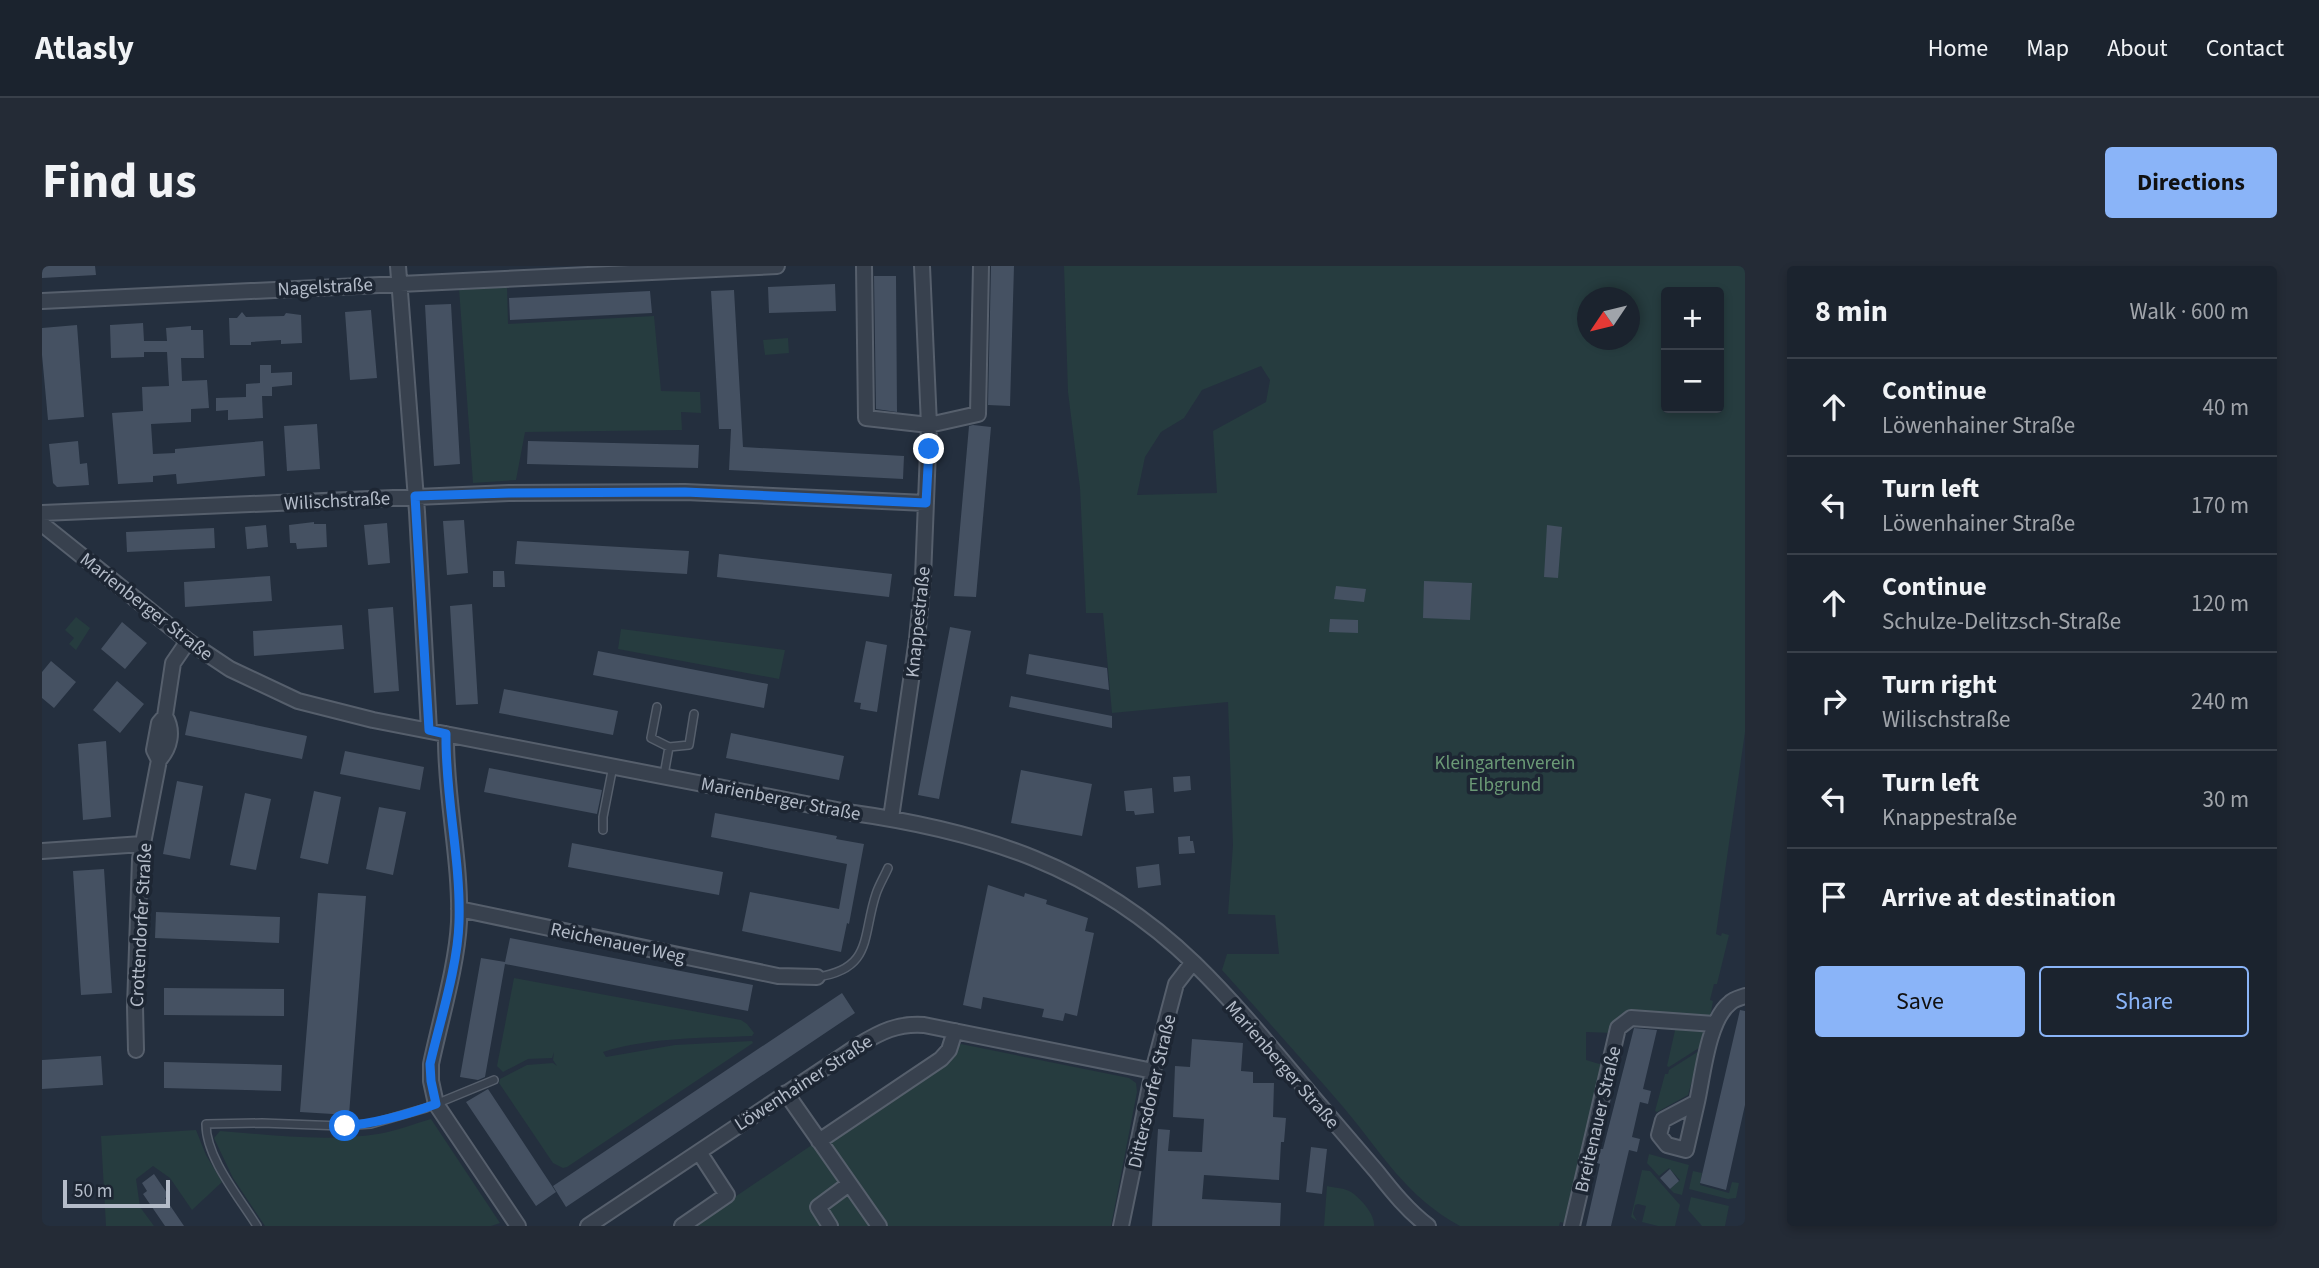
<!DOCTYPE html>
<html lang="en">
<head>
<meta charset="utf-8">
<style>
  :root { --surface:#1b232e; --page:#242b36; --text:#f1f3f6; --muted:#a0a4aa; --line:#39404a; --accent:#8ab4f8 }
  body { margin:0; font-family:"Source Sans 3",sans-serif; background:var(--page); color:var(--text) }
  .controls { position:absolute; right:21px; top:21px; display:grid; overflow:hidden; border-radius:7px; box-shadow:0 4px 10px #0003 }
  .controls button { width:63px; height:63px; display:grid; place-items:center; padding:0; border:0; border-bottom:2px solid var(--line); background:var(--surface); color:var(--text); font:35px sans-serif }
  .compass { position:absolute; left:1535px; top:21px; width:63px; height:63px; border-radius:50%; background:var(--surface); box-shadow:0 4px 10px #0003; rotate:235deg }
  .scale { position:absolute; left:21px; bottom:18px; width:107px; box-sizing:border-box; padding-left:7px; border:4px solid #b4bcc9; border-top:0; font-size:19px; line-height:24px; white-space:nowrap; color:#b4bcc9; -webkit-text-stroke:5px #1d2633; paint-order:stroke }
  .stop { position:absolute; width:21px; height:21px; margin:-16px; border:5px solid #1a73e8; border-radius:50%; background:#fff }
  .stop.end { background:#1a73e8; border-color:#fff; box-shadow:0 2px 7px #0008 }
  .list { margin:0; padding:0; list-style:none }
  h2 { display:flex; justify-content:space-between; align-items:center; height:91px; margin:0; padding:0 28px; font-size:30px }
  h2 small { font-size:23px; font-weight:400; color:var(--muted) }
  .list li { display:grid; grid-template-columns:46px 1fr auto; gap:21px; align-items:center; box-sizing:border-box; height:98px; padding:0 28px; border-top:2px solid var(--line) }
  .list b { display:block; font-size:26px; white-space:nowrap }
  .list p { margin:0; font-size:23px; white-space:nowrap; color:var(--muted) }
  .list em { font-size:23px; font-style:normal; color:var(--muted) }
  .actions { display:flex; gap:14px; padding:21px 28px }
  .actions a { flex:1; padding:16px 0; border:2px solid var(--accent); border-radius:7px; text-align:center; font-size:24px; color:var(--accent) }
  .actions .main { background:var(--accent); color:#111 }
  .icon { flex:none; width:38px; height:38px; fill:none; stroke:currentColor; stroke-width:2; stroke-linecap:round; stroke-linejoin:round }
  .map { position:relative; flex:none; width:1703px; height:960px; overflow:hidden; border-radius:7px }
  header { display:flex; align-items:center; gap:42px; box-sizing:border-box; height:98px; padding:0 35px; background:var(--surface); border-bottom:2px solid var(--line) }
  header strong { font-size:33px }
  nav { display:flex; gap:38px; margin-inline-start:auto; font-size:24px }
  .intro { display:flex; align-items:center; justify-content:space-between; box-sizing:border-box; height:168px; padding:0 42px }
  h1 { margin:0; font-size:49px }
  .button { padding:18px 32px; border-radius:7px; background:var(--accent); color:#111; font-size:24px; font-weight:700 }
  main { display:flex; gap:42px; padding:0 42px }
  aside { flex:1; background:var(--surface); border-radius:7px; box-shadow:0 4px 10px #0003 }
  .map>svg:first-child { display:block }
  .green { fill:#263c3f; fill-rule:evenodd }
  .building { fill:#455162 }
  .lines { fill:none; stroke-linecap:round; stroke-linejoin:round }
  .service-casing { stroke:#565f6c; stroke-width:10 }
  .minor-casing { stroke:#565f6c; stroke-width:18 }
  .service { stroke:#38414e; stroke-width:7 }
  .minor { stroke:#38414e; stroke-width:14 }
  .route { stroke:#1a73e8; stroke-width:9 }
  .labels { text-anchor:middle; stroke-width:7; stroke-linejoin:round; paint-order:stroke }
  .street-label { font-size:19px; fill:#b4bcc9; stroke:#1d2633 }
  .park-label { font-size:19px; fill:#6b9a76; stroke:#1d2633 }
</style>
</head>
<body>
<header>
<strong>Atlasly</strong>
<nav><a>Home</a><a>Map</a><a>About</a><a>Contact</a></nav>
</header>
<div class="intro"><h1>Find us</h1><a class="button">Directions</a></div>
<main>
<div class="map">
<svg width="1703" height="960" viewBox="0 0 1703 960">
  <rect width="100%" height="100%" fill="#242f3e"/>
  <path class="green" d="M1022 0H1703V466L1674 668 1679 670 1680 667 1687 669 1675 718H1672L1668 734 1671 735 1668 752 1587 748 1572 767 1544 766V794L1564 800 1527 958 1518 956 1517 960H1418C1363 930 1340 887 1302 842 1262 795 1221 750 1180 704L1185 688H1237L1233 649 1186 648 1191 579 1186 436 1070 447 1061 347H1044L1038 222 1026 126ZM1624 26H1677V142H1624ZM1546 32H1588V74H1546ZM1219 100 1228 114 1224 136 1171 165 1175 227 1095 229 1103 191 1119 166 1142 152 1160 124Z
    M465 20 466 58 612 50 619 125 658 126 659 147 639 146 640 164 483 166 474 214 431 217 417 22Z
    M746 72 747 87 723 89 721 74Z
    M34 351 48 362 34 384 27 378 32 372 23 364Z
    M579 363 743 384 737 413 576 383Z
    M472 712 699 754 705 758 712 767 710 770C661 772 609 771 561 786L564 791 633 779 710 775 711 777 525 901 521 902 511 897 457 817 458 813 485 799 511 797 515 800 511 794 512 786 510 792 486 793 461 806 455 800Z
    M1634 760 1662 762 1660 780 1627 801 1625 800Z
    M919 778 1087 812 1094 817 1095 826 1069 960H650Z
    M1657 785 1658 786 1646 829 1615 846 1613 845 1623 808H1626L1627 804Z
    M389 853 458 957 449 960H223L191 912 172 872 178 865C230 869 284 876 336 868 355 865 371 858 389 853Z
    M154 864 164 889 180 916 150 944 128 912 111 900 94 913 98 941 112 960H64L59 870Z
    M1607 888 1647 899 1640 929 1632 927 1628 923 1638 914 1627 902 1617 910 1605 897Z
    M1600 904 1608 905 1638 939 1633 960H1616L1600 956 1604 940 1596 938 1593 939 1591 948 1595 955 1589 951Z
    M1651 905 1660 907 1658 919 1687 927 1690 916 1697 917 1694 932 1686 933 1647 923Z
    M1285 920C1293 922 1303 922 1309 926 1319 933 1333 948 1332 960H1282Z
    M1649 931 1687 940 1683 960H1660L1646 944Z"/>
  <path class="building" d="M0 0H53L54 9 0 12Z
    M949 0H972L968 140 946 139Z
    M832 10H854L855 146 834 143Z
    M793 18 794 45 727 47 726 21Z
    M692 24 701 181 862 190 861 213 687 204 689 163H677L669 25Z
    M608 25 610 47 468 54 467 32Z
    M409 38 418 198 392 200 383 39Z
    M329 44 335 112 308 114 303 46Z
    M200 46 204 51 242 50 244 47 259 49 260 77 239 78V74L209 76V79H188L187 52H195Z
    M101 57 102 75H125L124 62 149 60V64H161L162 92H139L140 115 165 114 167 142 149 143V156L109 158 111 188 133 187V183L221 175 223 210 135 218 134 208 111 210V216L76 218 70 147 101 145 100 121 127 120 125 86H102V91L69 92 68 59Z
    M35 59 42 151 6 154 0 89V62Z
    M218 99H229V107L250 106V119L230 121V130H220L221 152 186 154V144L174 145V132L204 131V118L218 117Z
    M275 158 278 203 245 205 242 160Z
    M931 159 949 161 934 331 912 330 927 160Z
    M36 175 38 198 45 197 47 219 15 221 11 217 7 178Z
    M486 175 657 179 656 202 485 198Z
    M422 254 426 307 405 309 401 255Z
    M272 256V258H284L285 281 255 283 254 277H248L247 259Z
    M345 257 348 297 326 299 322 259Z
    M224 259 226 281 205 283 203 261Z
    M1505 259 1520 261 1516 312 1502 311Z
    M172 262 173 282 85 286 84 266Z
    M475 275 647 285 645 308 473 298Z
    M677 288 850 308 847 331 675 311Z
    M451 305H462L463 321H451Z
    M228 310 230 335 143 341 142 316Z
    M1382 315 1430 317 1428 354 1381 352Z
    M1294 320 1324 323 1322 336 1292 333Z
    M430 338 436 438 414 439 408 340Z
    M351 341 357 425 332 427 326 343Z
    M1288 353 1316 354V367L1287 366Z
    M80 356 105 377 83 403 59 383Z
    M300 359 302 383 212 390 211 365Z
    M908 361 929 365 897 533 876 529Z
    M824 375 845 379 835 446 818 443 819 437 812 436Z
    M556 385 726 418 722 442 551 409Z
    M987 388 1065 402 1067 424 984 408Z
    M9 395 34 416 12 442 0 432V406Z
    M75 415 102 438 78 467 51 444Z
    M462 423 576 445 571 469 457 447Z
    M969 430 1070 450V462L967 441Z
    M148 445 265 470 260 493 143 469Z
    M689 467 802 490 797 514 684 492Z
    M64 475 69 551 41 554 36 478Z
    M303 485 382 501 378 524 298 508Z
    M447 502 560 524 555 548 442 526Z
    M979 504 1050 518 1040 570 969 557Z
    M1148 510 1149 524 1132 526 1131 511Z
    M135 515 161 520 148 593 121 588Z
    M1110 522 1112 547 1093 549 1092 545H1084L1082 525Z
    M272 525 299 531 286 598 258 592Z
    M203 527 229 533 214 604 188 599Z
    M337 541 364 546 351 609 324 603Z
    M673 547 795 570 794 573 822 578 807 658 805 657 799 686 700 665 708 626 797 643 805 598 669 571Z
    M1148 570V575H1151L1153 587 1137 588 1136 571Z
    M530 577 681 606 677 629 526 601Z
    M1117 598 1119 619 1096 622 1094 601Z
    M62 603 70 727 39 729 31 605Z
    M946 619 982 631 983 627 1005 634 1004 638 1046 652 1043 665 1052 667 1035 750 1023 747 1021 755 1000 751 1002 743 941 731 939 743 921 739Z
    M276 627 324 630 307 849 258 846Z
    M114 646 238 651 237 677 113 672Z
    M468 672 711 719 706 745 463 698 443 811 436 814 418 811 439 692 463 696Z
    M122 722 242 723V750L122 749Z
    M800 727 813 747 524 941 511 920Z
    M1698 744 1703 745V839L1684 924 1658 917Z
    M1592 762 1615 764 1601 823 1609 825 1606 838 1598 836 1590 871 1598 873 1595 886 1587 884 1569 960H1544L1558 898 1555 897 1558 883H1561Z
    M1150 773 1201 777 1199 805 1211 806V817H1232L1231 851 1244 852 1242 876H1239L1237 914 1162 909 1160 933 1239 937 1238 960H1110L1116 863 1128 864 1126 885 1160 886 1162 853 1131 851 1133 800 1148 801Z
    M59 790 61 819 0 823V794Z
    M122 796 240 799 239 825 122 822Z
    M446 823 514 926 494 940 424 836Z
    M1269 881 1285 883 1280 928 1264 926Z
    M1628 903 1637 915 1628 923 1618 912Z
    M112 908 127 930 123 932 142 960H123L101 928 105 925 100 917Z"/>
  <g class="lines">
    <defs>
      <path id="service" d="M615 441 609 472 627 481
        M622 509 627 481 647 479 652 448
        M561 564V551L571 500
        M775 711C831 703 820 670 834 628 837 619 842 611 846 602
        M215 960C197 931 164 892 164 858L220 857 300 860 329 858 384 842 452 814"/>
      <path id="minor" d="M356 0 375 246 387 464
        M822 0 824 152 887 159 936 148 939 0
        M0 35 735 0
        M0 247 467 227 643 226 884 237
        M0 258 146 375 188 403 256 435 331 454 805 546C941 565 1052 600 1153 698 1195 739 1232 785 1269 829 1291 855 1313 880 1335 906 1350 925 1366 945 1386 960
        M404 468C403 531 419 593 417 656 415 699 398 755 389 798V815L394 838 476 960
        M117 494 112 484 117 457 123 450 131 397 146 375
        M849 552 875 373 881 312 887 159 880 0
        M0 585 100 578
        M417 643 736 710 775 711
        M94 784 93 741 98 593 117 494C128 482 132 465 123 450
        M744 827 837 960
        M1655 836 1644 884 1625 879 1617 869 1621 854 1655 836C1661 809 1666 754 1688 737 1692 733 1698 732 1703 730
        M777 875 899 793 907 784 913 765
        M546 960 817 779C838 766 856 757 882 759L1111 805
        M640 960 685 929 657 886
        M788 960 776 941 807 918
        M1079 960 1111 805 1134 718 1151 696
        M1530 960 1576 762 1589 752 1672 758"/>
    </defs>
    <use href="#service" class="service-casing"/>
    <use href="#minor" class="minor-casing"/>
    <use href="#service" class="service"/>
    <use href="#minor" class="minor"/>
  </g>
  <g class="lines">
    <path class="route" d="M303 860C335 857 364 849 394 838L389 815 388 798C398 755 416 699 417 656 419 593 403 531 404 468L387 464 373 230 467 227 643 226 884 237 887 183"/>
  </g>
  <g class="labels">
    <g class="street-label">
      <text transform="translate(283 20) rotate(-3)" y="7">Nagelstraße</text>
      <text transform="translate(295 234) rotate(-3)" y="7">Wilischstraße</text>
      <text transform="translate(105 340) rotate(38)" y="7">Marienberger Straße</text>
      <text transform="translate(875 356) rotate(-84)" y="7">Knappestraße</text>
      <text transform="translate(739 532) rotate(11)" y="7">Marienberger Straße</text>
      <text transform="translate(98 659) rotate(-87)" y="7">Crottendorfer Straße</text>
      <text transform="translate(576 676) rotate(12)" y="7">Reichenauer Weg</text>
      <text transform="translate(1241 798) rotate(49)" y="7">Marienberger Straße</text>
      <text transform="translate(761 816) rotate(-33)" y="7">Löwenhainer Straße</text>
      <text transform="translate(1109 825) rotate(-77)" y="7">Dittersdorfer Straße</text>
      <text transform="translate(1555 853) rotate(-77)" y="7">Breitenauer Straße</text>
    </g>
    <g class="park-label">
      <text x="1463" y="503">Kleingartenverein<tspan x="1463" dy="22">Elbgrund</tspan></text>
    </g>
  </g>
</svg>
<div class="controls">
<button>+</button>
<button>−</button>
</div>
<svg class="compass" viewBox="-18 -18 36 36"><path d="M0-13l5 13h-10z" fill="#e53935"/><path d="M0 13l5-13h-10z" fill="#a0a4aa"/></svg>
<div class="scale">50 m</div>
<div class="stop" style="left:303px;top:860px"></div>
<div class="stop end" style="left:887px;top:183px"></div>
</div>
<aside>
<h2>8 min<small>Walk · 600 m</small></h2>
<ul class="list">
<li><svg class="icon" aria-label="ahead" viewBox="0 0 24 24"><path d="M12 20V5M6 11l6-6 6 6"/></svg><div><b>Continue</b><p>Löwenhainer Straße</p></div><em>40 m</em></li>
<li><svg class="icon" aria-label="left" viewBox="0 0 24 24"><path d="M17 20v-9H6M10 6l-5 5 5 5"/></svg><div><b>Turn left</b><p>Löwenhainer Straße</p></div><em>170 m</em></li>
<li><svg class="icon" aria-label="ahead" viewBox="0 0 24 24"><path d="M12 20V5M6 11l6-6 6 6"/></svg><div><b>Continue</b><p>Schulze-Delitzsch-Straße</p></div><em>120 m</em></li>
<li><svg class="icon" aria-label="right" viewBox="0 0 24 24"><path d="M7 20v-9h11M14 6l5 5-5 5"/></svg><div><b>Turn right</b><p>Wilischstraße</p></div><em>240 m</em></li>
<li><svg class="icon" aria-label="left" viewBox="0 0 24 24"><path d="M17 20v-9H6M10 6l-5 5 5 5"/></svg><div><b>Turn left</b><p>Knappestraße</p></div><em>30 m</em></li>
<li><svg class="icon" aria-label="arrive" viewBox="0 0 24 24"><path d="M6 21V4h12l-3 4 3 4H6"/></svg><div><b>Arrive at destination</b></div></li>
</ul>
<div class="actions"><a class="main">Save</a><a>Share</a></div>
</aside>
</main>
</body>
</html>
